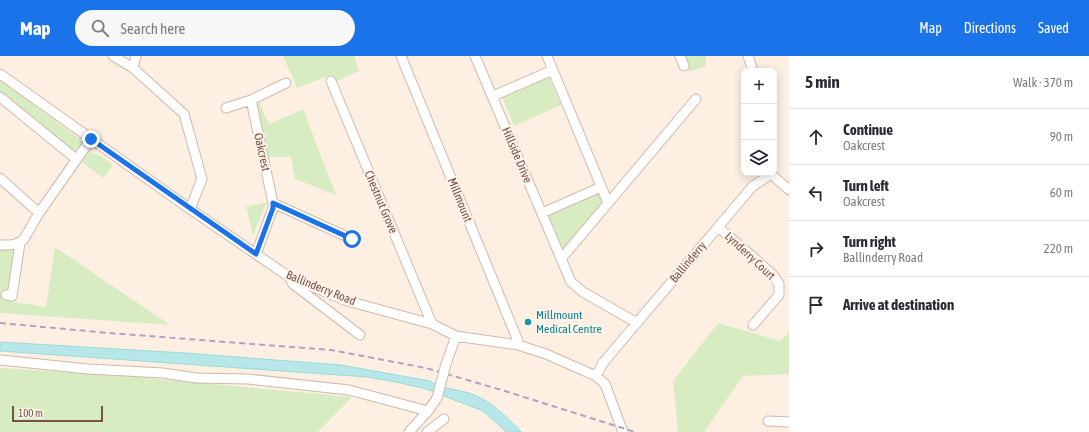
<!DOCTYPE html>
<html lang="en">
<head>
<meta charset="utf-8">
<style>
  :root { --surface:#fff; --page:#f7f7f7; --text:#2b2b33; --muted:#7c7c81; --line:#e1e1e2; --accent:#1a73e8 }
  body { margin:0; font-family:"Asap Condensed",sans-serif; background:var(--page); color:var(--text) }
  .controls { position:absolute; right:12px; top:12px; display:grid; overflow:hidden; border-radius:8px; box-shadow:0 2px 10px #0003 }
  .controls button { width:36px; height:36px; display:grid; place-items:center; padding:0; border:0; border-bottom:1px solid var(--line); background:var(--surface); color:var(--text); font:20px sans-serif }
  .scale { position:absolute; left:12px; bottom:10px; width:91px; box-sizing:border-box; padding-left:4px; border:2px solid #775248; border-top:0; font-size:11px; line-height:14px; white-space:nowrap; color:#775248; -webkit-text-stroke:3px #fff4eb; paint-order:stroke }
  .stop { position:absolute; width:12px; height:12px; margin:-9px; border:3px solid #1a73e8; border-radius:50%; background:#fff }
  .stop.end { background:#1a73e8; border-color:#fff; box-shadow:0 1px 4px #0008 }
  .list { margin:0; padding:0; list-style:none }
  h2 { display:flex; justify-content:space-between; align-items:center; height:52px; margin:0; padding:0 16px; font-size:17px }
  h2 small { font-size:13px; font-weight:400; color:var(--muted) }
  .list li { display:grid; grid-template-columns:26px 1fr auto; gap:12px; align-items:center; box-sizing:border-box; height:56px; padding:0 16px; border-top:1px solid var(--line) }
  .list b { display:block; font-size:15px; white-space:nowrap }
  .list p { margin:0; font-size:13px; white-space:nowrap; color:var(--muted) }
  .list em { font-size:13px; font-style:normal; color:var(--muted) }
  .icon { flex:none; width:22px; height:22px; fill:none; stroke:currentColor; stroke-width:2; stroke-linecap:round; stroke-linejoin:round }
  .map { position:relative; flex:none; width:789px; height:376px; overflow:hidden }
  header { display:flex; align-items:center; gap:24px; box-sizing:border-box; height:56px; padding:0 20px; background:var(--accent); color:#fff }
  header strong { font-size:19px }
  nav { display:flex; gap:22px; margin-inline-start:auto; font-size:14px }
  .search { width:280px; height:36px; background:var(--page); display:flex; align-items:center; gap:10px; box-sizing:border-box; padding:0 14px; border-radius:22px; color:var(--muted); font-size:15px }
  main { display:flex }
  aside { flex:1; background:var(--surface) }
  .map>svg:first-child { display:block }
  .green { fill:#d8ecc1 }
  .water { fill:#b7e7e8; stroke:#9cd9da }
  .lines { fill:none; stroke-linecap:round; stroke-linejoin:round }
  .minor-casing { stroke:#d1b8ac; stroke-width:11 }
  .minor { stroke:#fff; stroke-width:9 }
  .rail { stroke:#b1a1c7; stroke-width:2; stroke-dasharray:6 4; stroke-linecap:butt }
  .minor-bridge-casing { stroke:#d1b8ac; stroke-width:11; stroke-linecap:butt }
  .minor-bridge { stroke:#fff; stroke-width:9 }
  .route { stroke:#1a73e8; stroke-width:5 }
  .culture-dot { fill:#0f9aa8; stroke:#fff4eb; stroke-width:1.5 }
  .labels { text-anchor:middle; stroke-width:4; stroke-linejoin:round; paint-order:stroke }
  .street-label { font-size:12px; fill:#775248; stroke:#fff4eb }
  .culture-label { font-size:12px; fill:#0d838f; stroke:#fff4eb; text-anchor:start }
</style>
</head>
<body>
<header>
<strong>Map</strong>
<div class="search"><svg class="icon" aria-label="search" viewBox="0 0 24 24"><circle cx="10" cy="10" r="6"/><path d="M15 15l6 6"/></svg>Search here</div>
<nav><a>Map</a><a>Directions</a><a>Saved</a></nav>
</header>
<main>
<div class="map">
<svg width="789" height="376" viewBox="0 0 789 376">
  <rect width="100%" height="100%" fill="#fdf0e3"/>
  <path class="green" d="M283 0H354L359 15 335 26 331 19 297 32Z
    M683 0H706V10L689 16Z
    M549 21 561 49 514 70 502 41Z
    M0 24 81 84 82 87 76 94H73L0 37Z
    M259 46 269 68 303 53 336 139 295 123 291 101H268L256 47Z
    M89 96 101 100 113 109 103 122 82 106Z
    M599 136 604 148 563 194 548 159Z
    M267 146 253 179 246 151Z
    M55 191 170 269 0 257V193L9 192 14 194 16 199 10 234H4L2 244 46 251Z
    M718 267 780 285 789 276V318L743 320 704 376H678L673 325Z
    M0 312 126 320 352 341 318 376H0Z"/>
  <path class="water" d="M0 286 185 297 341 309 430 325C441 333 456 333 469 337 490 344 506 360 521 376H506L498 368 483 355 426 333 396 326 367 321 0 295Z"/>
  <g class="lines">
    <defs>
      <path id="minor" d="M113 0 133 12
        M136 0 133 12 184 58 202 123 190 153
        M401 0 518 285V289
        M475 0 571 226 583 236 637 267
        M547 0 608 147
        M680 0 684 10
        M748 0 753 15
        M0 18 190 153 288 220 344 244 432 268 456 280 518 289 546 298 596 320 605 328 623 376
        M331 25 432 268
        M493 40 553 14
        M0 41 76 103
        M251 44 273 147V152L256 198
        M226 52 251 44 286 27
        M771 118 789 134
        M0 122 39 157
        M273 147 352 183
        M542 157 601 131
        M718 171 760 207 773 219 779 228V239L753 269
        M0 189C9 189 17 190 24 183L39 157 91 83
        M561 203 696 43
        M290 223 293 228 360 279
        M6 239 12 240 20 187
        M0 304 88 313 163 317 196 322 248 323 349 334 428 355
        M446 308 456 280
        M596 320 603 307 619 288 752 131 771 118
        M768 365 789 366
        M409 376 428 355 437 342
        M427 376 444 363"/>
    </defs>
    <use href="#minor" class="minor-casing"/>
    <use href="#minor" class="minor"/>
    <path class="rail" d="M0 267 109 277 331 294 426 312 505 335 635 376"/>
    <defs>
      <path id="minor-bridge" d="M437 342 446 308"/>
    </defs>
    <use href="#minor-bridge" class="minor-bridge-casing"/>
    <use href="#minor-bridge" class="minor-bridge"/>
  </g>
  <g class="lines">
    <path class="route" d="M91 83 256 198 273 152V147L352 183"/>
  </g>
  <circle class="culture-dot" cx="528" cy="266" r="4"/>
  <g class="labels">
    <g class="street-label">
      <text transform="translate(262 96) rotate(78)" y="4">Oakcrest</text>
      <text transform="translate(517 99) rotate(67)" y="4">Hillside Drive</text>
      <text transform="translate(460 144) rotate(68)" y="4">Millmount</text>
      <text transform="translate(381 146) rotate(67)" y="4">Chestnut Grove</text>
      <text transform="translate(750 200) rotate(43)" y="4">Lynderry Court</text>
      <text transform="translate(688 206) rotate(-50)" y="4">Ballinderry</text>
      <text transform="translate(321 232) rotate(22)" y="4">Ballinderry Road</text>
    </g>
    <g class="culture-label">
      <text x="536" y="263">Millmount<tspan x="536" dy="14">Medical Centre</tspan></text>
    </g>
  </g>
</svg>
<div class="controls">
<button>+</button>
<button>−</button>
<button><svg class="icon" aria-label="layers" viewBox="0 0 24 24"><path d="M12 4l9 5-9 5-9-5zM3 14l9 5 9-5"/></svg></button>
</div>
<div class="scale">100 m</div>
<div class="stop" style="left:352px;top:183px"></div>
<div class="stop end" style="left:91px;top:83px"></div>
</div>
<aside>
<h2>5 min<small>Walk · 370 m</small></h2>
<ul class="list">
<li><svg class="icon" aria-label="ahead" viewBox="0 0 24 24"><path d="M12 20V5M6 11l6-6 6 6"/></svg><div><b>Continue</b><p>Oakcrest</p></div><em>90 m</em></li>
<li><svg class="icon" aria-label="left" viewBox="0 0 24 24"><path d="M17 20v-9H6M10 6l-5 5 5 5"/></svg><div><b>Turn left</b><p>Oakcrest</p></div><em>60 m</em></li>
<li><svg class="icon" aria-label="right" viewBox="0 0 24 24"><path d="M7 20v-9h11M14 6l5 5-5 5"/></svg><div><b>Turn right</b><p>Ballinderry Road</p></div><em>220 m</em></li>
<li><svg class="icon" aria-label="arrive" viewBox="0 0 24 24"><path d="M6 21V4h12l-3 4 3 4H6"/></svg><div><b>Arrive at destination</b></div></li>
</ul>
</aside>
</main>
</body>
</html>
